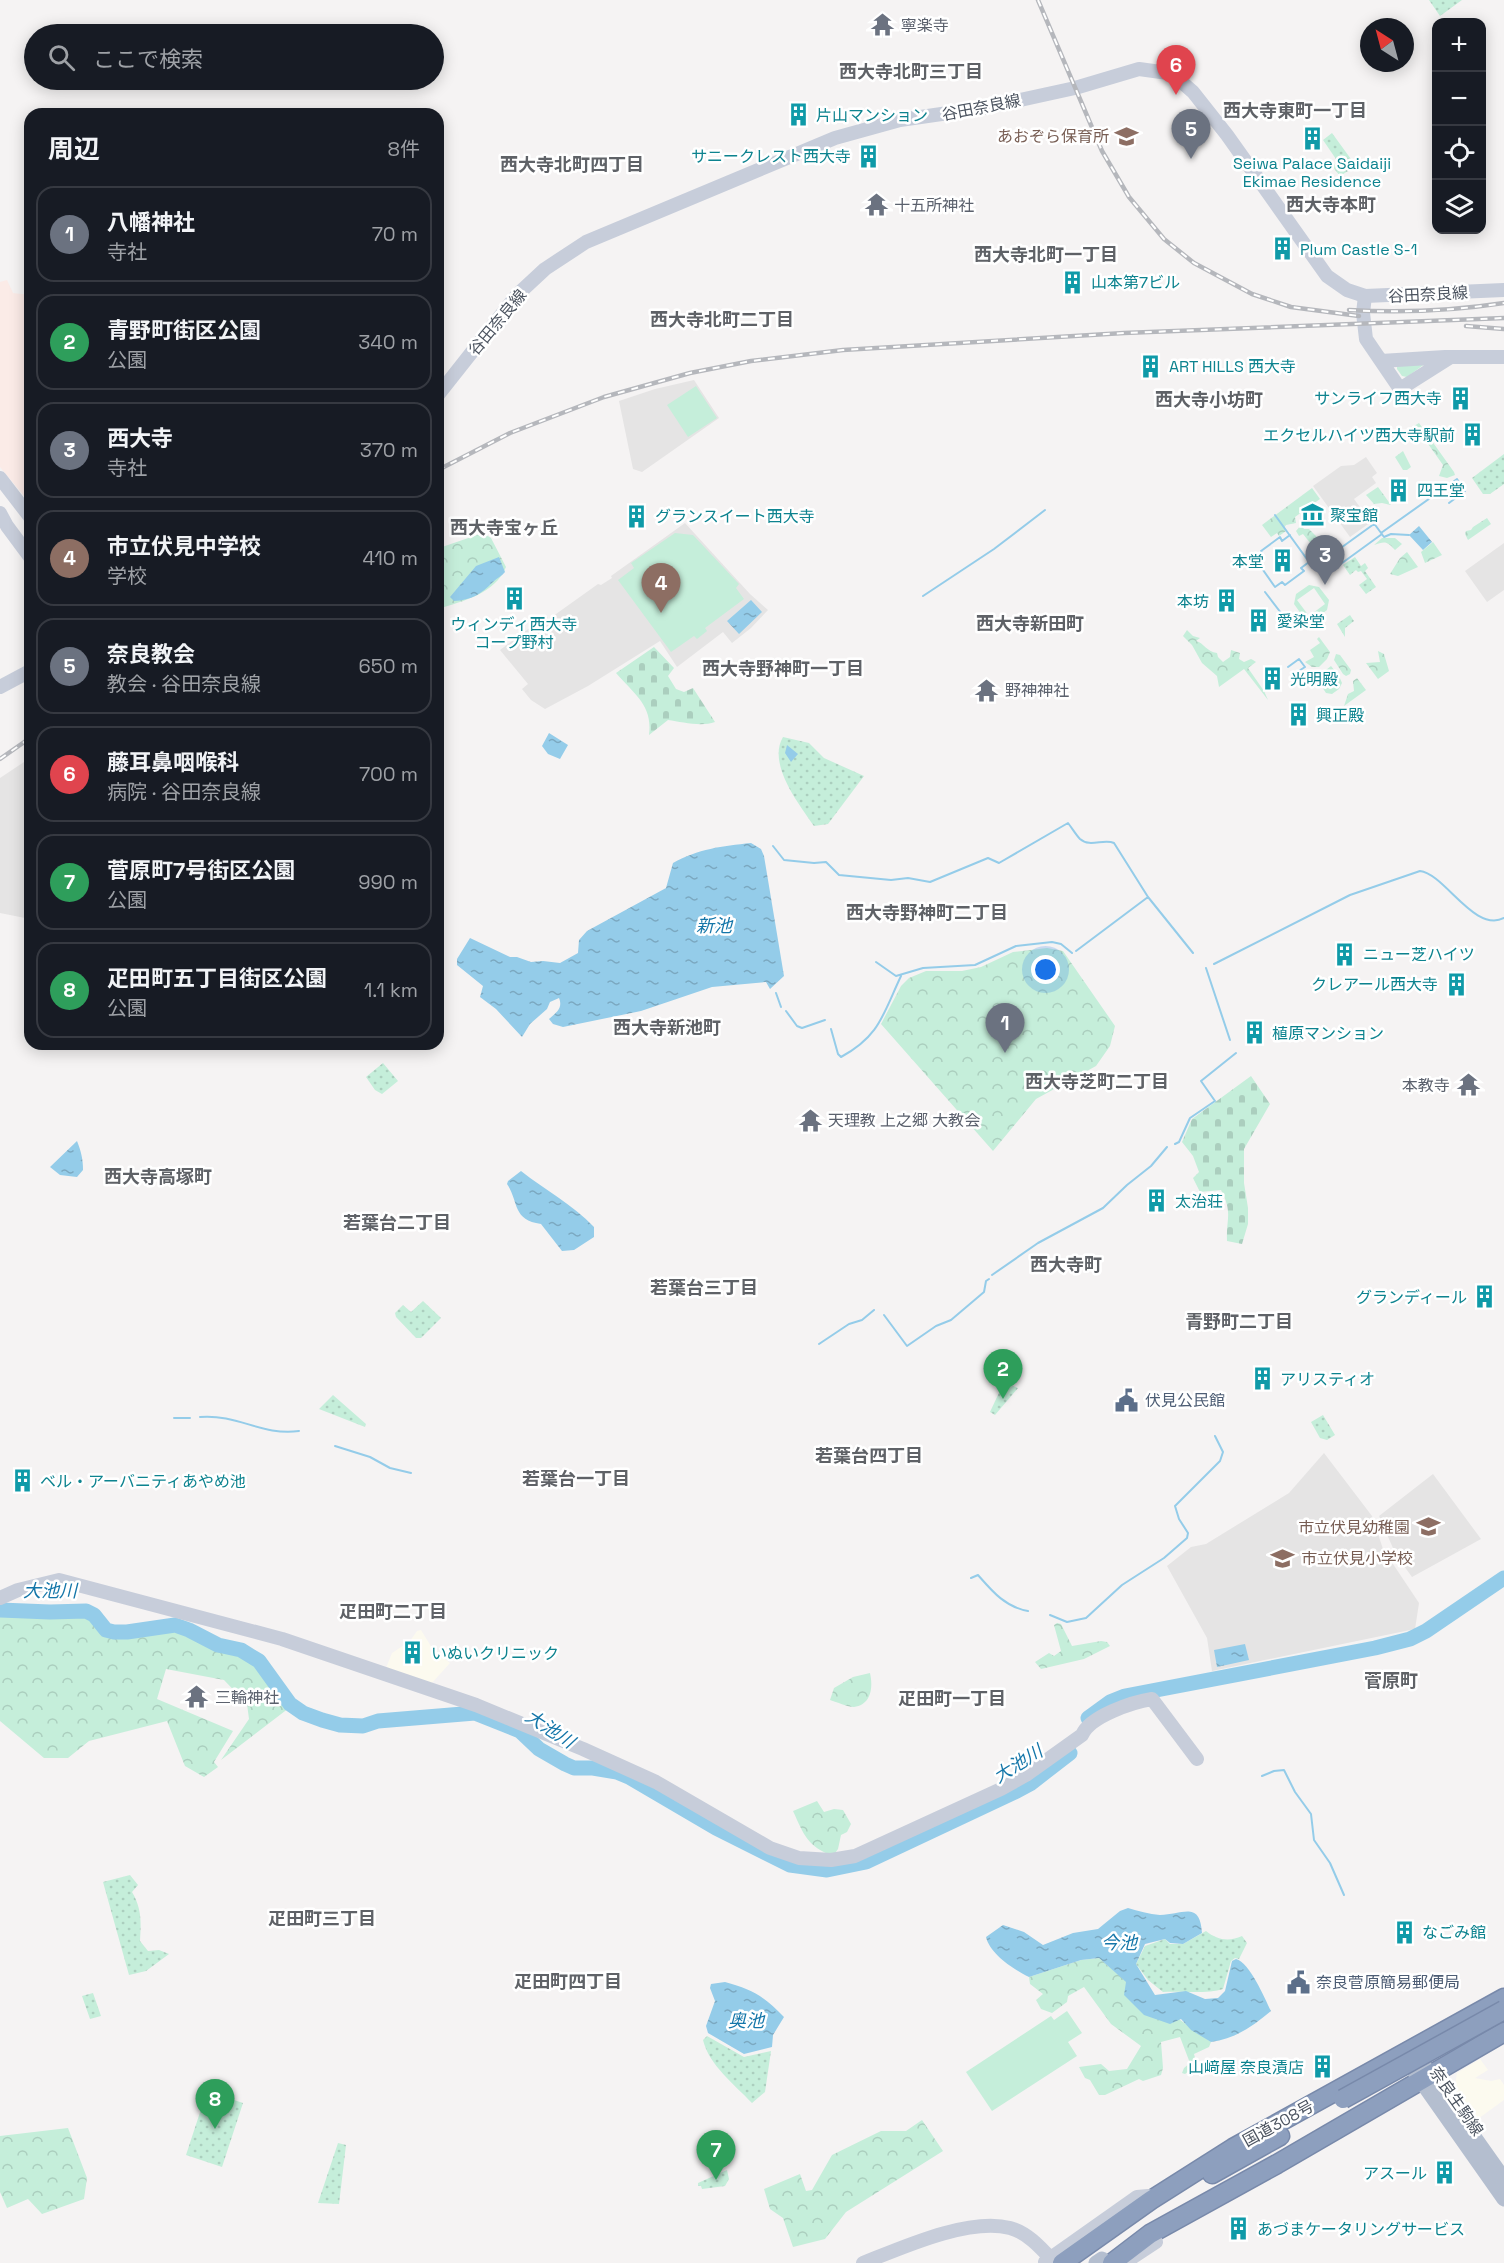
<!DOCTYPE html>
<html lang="ja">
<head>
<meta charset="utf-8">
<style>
  :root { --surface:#171b24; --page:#242831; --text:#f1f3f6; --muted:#9ea1a6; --line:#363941; --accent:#2563eb }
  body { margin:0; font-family:"Space Grotesk","Noto Sans JP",sans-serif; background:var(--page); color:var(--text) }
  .controls { position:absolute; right:18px; top:18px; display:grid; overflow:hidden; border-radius:12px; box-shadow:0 3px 15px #0003 }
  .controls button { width:54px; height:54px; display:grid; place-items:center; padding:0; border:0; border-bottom:2px solid var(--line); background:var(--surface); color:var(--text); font:30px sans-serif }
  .compass { position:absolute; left:1360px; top:18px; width:54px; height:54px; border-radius:50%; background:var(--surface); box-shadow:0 3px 15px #0003; rotate:324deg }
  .you { position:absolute; left:1046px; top:970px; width:21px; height:21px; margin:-15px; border:4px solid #fff; border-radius:50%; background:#1a73e8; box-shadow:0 0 0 9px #1a73e833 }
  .badge { display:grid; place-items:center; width:39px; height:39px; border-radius:50%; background:var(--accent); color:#fff; font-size:20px; font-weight:700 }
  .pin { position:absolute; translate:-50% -50px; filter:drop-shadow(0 2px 3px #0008) }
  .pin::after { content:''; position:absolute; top:32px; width:21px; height:18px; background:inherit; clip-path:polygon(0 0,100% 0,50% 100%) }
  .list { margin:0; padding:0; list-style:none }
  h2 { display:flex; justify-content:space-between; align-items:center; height:78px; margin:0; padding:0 24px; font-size:26px }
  h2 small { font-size:20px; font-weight:400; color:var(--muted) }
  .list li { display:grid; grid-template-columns:39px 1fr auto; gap:18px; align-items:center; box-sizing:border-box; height:96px; margin:0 12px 12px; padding:0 12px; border:2px solid var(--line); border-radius:18px }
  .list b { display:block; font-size:22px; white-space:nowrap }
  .list p { margin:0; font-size:20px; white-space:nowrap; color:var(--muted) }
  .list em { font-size:20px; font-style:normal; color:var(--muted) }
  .icon { flex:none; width:33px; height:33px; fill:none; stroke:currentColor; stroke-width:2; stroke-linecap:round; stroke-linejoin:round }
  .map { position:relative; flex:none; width:1504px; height:2263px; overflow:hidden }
  .search { position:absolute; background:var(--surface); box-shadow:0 3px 15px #0003; left:24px; top:24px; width:420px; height:66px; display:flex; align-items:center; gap:15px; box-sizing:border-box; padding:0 21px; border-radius:33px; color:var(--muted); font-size:22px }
  .panel { position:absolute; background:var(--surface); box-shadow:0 3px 15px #0003; left:24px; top:108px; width:420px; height:942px; border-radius:18px }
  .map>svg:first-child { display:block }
  .commercial { fill:#fcfaef }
  .education { fill:#e5e4e4 }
  .medical { fill:#fbebe7 }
  .grass { fill:#c5eeda; fill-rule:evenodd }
  .forest { fill:url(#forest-crowns) }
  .cemetery { fill:url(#cemetery-stones) }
  .park { fill:url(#park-dots) }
  .water { fill:url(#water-ripples) }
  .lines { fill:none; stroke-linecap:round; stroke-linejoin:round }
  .stream { stroke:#94cce9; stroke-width:2 }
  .river { stroke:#94cce9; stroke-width:15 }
  .highway-casing { stroke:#7889aa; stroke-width:21 }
  .secondary { stroke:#c7cdda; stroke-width:14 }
  .primary { stroke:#b4becf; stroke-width:15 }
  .highway { stroke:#8d9fbe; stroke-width:18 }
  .rail-casing { stroke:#b5b7bc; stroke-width:4.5 }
  .rail { stroke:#fff; stroke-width:2; stroke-dasharray:7; stroke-linecap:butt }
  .highway-bridge-casing { stroke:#7889aa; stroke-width:21; stroke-linecap:butt }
  .highway-bridge { stroke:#8d9fbe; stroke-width:18 }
  .labels { text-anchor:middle; stroke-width:5; stroke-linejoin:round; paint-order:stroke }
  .worship-label { font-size:16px; fill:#5b616d; stroke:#fff; text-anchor:start }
  .street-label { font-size:16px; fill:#4b535f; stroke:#fff }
  .culture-label { font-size:16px; fill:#0d838f; stroke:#fff; text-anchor:start }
  .education-label { font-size:16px; fill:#785e54; stroke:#fff; text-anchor:end }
  .service-label { font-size:16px; fill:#4e5e75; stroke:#fff; text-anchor:start }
  .neighbourhood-label { font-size:18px; font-weight:bold; fill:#5f6267; stroke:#fff }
  .water-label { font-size:18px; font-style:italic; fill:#1476a9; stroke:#fff }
</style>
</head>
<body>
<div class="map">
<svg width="1504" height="2263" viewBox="0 0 1504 2263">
  <defs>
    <pattern id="forest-crowns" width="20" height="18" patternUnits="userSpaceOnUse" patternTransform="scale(1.5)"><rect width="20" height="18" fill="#c5eeda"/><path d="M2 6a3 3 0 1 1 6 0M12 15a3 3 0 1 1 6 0" fill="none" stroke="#abcebe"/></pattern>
    <pattern id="cemetery-stones" width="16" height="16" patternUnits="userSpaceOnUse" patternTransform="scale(1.5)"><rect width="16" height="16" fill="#c5eeda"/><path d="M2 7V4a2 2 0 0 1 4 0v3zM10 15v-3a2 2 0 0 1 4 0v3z" fill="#abcebe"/></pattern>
    <pattern id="park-dots" width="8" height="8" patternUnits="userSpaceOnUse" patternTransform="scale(1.5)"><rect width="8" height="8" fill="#c5eeda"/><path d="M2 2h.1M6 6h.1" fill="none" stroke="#abcebe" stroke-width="1.8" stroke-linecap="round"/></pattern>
    <pattern id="water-ripples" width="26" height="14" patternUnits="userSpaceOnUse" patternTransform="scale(1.5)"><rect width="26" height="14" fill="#94cce9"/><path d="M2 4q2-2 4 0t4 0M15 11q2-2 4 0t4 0" fill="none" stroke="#7ba8c0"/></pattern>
  </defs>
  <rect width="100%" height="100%" fill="#f5f3f3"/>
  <path class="commercial" d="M421 1630 432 1648 450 1663 431 1684 386 1668 392 1653 410 1641 417 1631Z
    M1480 2059 1488 2070 1475 2078 1491 2081 1500 2079 1504 2085V2100L1475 2121 1454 2092 1457 2073Z"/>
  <path class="education" d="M694 380 719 418 642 472 633 469 619 401 655 389Z
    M1366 457 1377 473 1372 477 1376 483 1354 499 1371 522 1350 537 1313 486 1341 466 1354 465Z
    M685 523 750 594 768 610 751 628 732 643 723 632 677 667 660 641 588 686 545 709 531 700 522 689 528 684 500 650 546 616 549 619 598 584 601 585 612 578 611 576Z
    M1504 543V590L1487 602 1465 571Z
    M30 758V919L0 913V778Z
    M1324 1453 1372 1516 1383 1549 1419 1603 1415 1629 1212 1671 1207 1638 1167 1566 1191 1547 1206 1544 1289 1493Z
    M1433 1474 1481 1539 1412 1577 1396 1555 1379 1516Z"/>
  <path class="medical" d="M7 280 13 293 30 295V503L0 467V282Z"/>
  <path class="grass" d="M1426 363 1407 377 1402 376 1397 369V364Z
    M696 386 717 418 688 437 667 405Z
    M675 533 693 535 739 584 736 588 744 599 705 628 707 631 697 639 694 636 671 652 618 580 634 568 631 563Z
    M1309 585 1319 587 1329 600 1327 610 1314 620 1304 618 1294 604 1296 594ZM1314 588 1325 604 1309 616 1297 600Z
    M1067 2011 1082 2033 1068 2042 1077 2056 992 2111 966 2072 1051 2016 1054 2020Z"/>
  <path class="forest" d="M1419 423 1454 472 1455 475 1447 478 1439 476 1443 465 1421 434 1410 436 1414 426Z
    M1403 451 1411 467 1407 470H1403L1395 457Z
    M1378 487 1391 505 1382 503 1374 504 1366 495Z
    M1312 488 1320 499 1295 517 1296 523 1286 525 1284 528 1286 531 1279 536 1277 533 1271 537 1262 525Z
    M1487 518 1491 524 1468 540 1465 534 1466 531 1471 530 1473 527Z
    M1301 525 1304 529H1309L1321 541 1309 548 1311 544 1303 534 1299 536 1296 531Z
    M483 533 491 538 506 567C495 594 463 601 438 609V551L442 547Z
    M1382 538H1395L1402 544 1395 550C1387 541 1385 541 1374 545Z
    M1433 542 1442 555 1425 563 1421 552Z
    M1407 552 1418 567 1398 576 1390 574 1400 558Z
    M1187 630 1193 636 1200 638 1196 641C1204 643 1207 652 1217 653L1218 657 1223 662 1230 657 1231 650 1240 653 1239 659 1244 662 1251 659 1253 660 1256 662 1248 668 1264 691 1268 700 1244 669 1219 687 1217 676 1202 663 1192 645 1183 636Z
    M1319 637 1330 652 1327 659 1319 667H1312L1305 662 1314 657 1310 650 1320 643 1317 639Z
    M1378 651 1384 654 1389 671 1378 679 1366 663 1380 662Z
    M1336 654 1340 655 1351 670 1350 674 1346 676 1343 674 1334 660Z
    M1331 666 1339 676 1342 683 1339 689 1332 694 1326 693 1320 684 1326 670Z
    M1357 678 1366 690 1344 706 1348 694 1354 691 1353 681Z
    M1047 948 1063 951 1115 1026 1110 1046 1096 1066 1036 1099 993 1151 881 1024 901 986 909 978 926 971H962L981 967 1013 952Z
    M82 1615 112 1636 176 1628 253 1662 289 1708 221 1760 249 1719 247 1704 224 1680 166 1669 157 1699 233 1731 214 1762 218 1767 204 1777 185 1766 167 1721 89 1741 68 1758H44L0 1721V1616Z
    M1057 1623 1061 1624 1072 1646 1101 1641 1107 1642 1110 1646 1084 1659 1041 1669 1035 1662 1049 1653 1054 1656 1061 1651 1054 1625Z
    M870 1673C873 1686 872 1705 854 1707 847 1707 837 1702 830 1700L834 1688 853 1677Z
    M817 1801 824 1812 834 1809 843 1810 851 1824 847 1832 841 1835 838 1849 833 1856C807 1846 804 1835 793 1811Z
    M1099 1958 1127 1982 1211 2042 1209 2047 1194 2054 1197 2065 1185 2074 1182 2073 1184 2068 1190 2063 1180 2037 1161 2042 1163 2068 1161 2075 1143 2081 1139 2079 1105 2095H1099L1090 2080 1085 2078 1079 2067 1101 2064 1109 2071 1127 2069 1141 2046 1111 2024 1084 1987 1068 1996 1067 2002 1052 2013 1041 2009 1036 2000 1043 1994 1030 1984 1029 1977 1081 1960Z
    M922 2120 943 2151 846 2212 825 2239 793 2247 783 2218 770 2209 764 2189 800 2174 806 2191 812 2190 832 2155 881 2131H906Z
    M68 2128 87 2178 84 2199 42 2214 28 2199 7 2208 0 2192V2136Z"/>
  <path class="cemetery" d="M654 647 674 668 668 676 676 689 684 692 693 688 715 722C701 727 682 722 668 720L649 735C653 705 634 694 616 673Z
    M1251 1076 1270 1104 1244 1149V1183L1248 1208V1224L1242 1244 1227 1241C1226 1218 1233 1213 1221 1190L1200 1192 1193 1178 1199 1172 1193 1156 1182 1142 1192 1119Z"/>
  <path class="park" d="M1429 0H1462L1440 16Z
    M1332 133 1356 166 1340 176 1332 166 1338 162 1323 140Z
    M1504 454V484L1490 494H1483L1472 478Z
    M1355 557 1361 566 1365 563 1368 568 1365 571 1376 587 1366 594 1359 585 1367 579 1361 571 1358 572 1356 570 1350 575 1343 565Z
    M1350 615 1354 621 1345 628V637L1337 624Z
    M783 737 809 743 824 758 864 776 828 824 814 826C799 804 767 764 783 737Z
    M383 1063 398 1081 382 1094 375 1090 366 1077Z
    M423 1301 441 1318 421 1338H416L396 1317 395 1313 403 1305 411 1312Z
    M1004 1382 1018 1388 995 1415 990 1412Z
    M333 1395 366 1424 365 1427 319 1409Z
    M1323 1415 1335 1435 1327 1440 1320 1438 1311 1422Z
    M130 1875 138 1885 132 1892C142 1909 141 1922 140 1941L148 1951 159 1950 169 1954 146 1971 129 1975 103 1882Z
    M1206 1931C1217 1940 1229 1942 1242 1936L1247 1943 1239 1959 1235 1958 1231 1961 1223 1989C1209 1994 1180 1991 1163 1992L1148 1980 1136 1964 1145 1946 1165 1939 1170 1944H1183Z
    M93 1993 101 2016 90 2019 82 1996Z
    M707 2036 744 2057 771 2051 765 2092 752 2103C734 2084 709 2065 703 2040Z
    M207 2091 243 2103 222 2167 186 2155Z
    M338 2143 346 2145 339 2204 318 2203Z
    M727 2170 729 2179 725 2186 702 2189 701 2186H698V2183Z"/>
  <path class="water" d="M1419 526 1432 542 1423 550 1409 535Z
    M499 557 505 572C502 576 497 578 493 582 481 594 472 600 454 601L450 597 476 566Z
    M751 600 762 612 739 634 727 621Z
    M549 733 568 745 560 759 548 754 542 746Z
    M787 745 798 754 791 762 785 753Z
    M751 843 761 849 764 856 784 976 770 989 766 982 712 987 641 1011 563 1027 553 1024 549 1019C557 1012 563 1008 559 998L550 1002 547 1009 530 1024 522 1037 496 1009 480 997 483 986 457 965V959L470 938 510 957H517L531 962 543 961 560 963 578 953 579 940 587 931 666 888 673 863C698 849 722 846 751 843Z
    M77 1141C81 1151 83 1159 83 1170L77 1177 60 1175 50 1167Z
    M521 1171C545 1190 572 1204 594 1227V1237L574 1250 562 1251 541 1224C512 1220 519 1202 507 1184L508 1181Z
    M1245 1644 1249 1660 1217 1667 1214 1650Z
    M1128 1908C1138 1911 1149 1914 1160 1915 1182 1915 1200 1900 1202 1933L1183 1944 1170 1943 1165 1939 1145 1944 1136 1964 1155 1995 1186 1991 1205 1999 1218 1998 1225 1991 1232 1961 1236 1959C1250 1963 1264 1997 1271 2011 1253 2026 1235 2039 1211 2042L1191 2030 1181 2019 1170 2024 1144 2015 1124 1995 1126 1982 1099 1958 1081 1960 1029 1977C1013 1969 990 1954 986 1937L1003 1925 1024 1932 1043 1945 1073 1933 1098 1929 1120 1911Z
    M725 1982C752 1989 765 1997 784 2017L773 2035 772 2047 744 2054 708 2033 706 2026 715 2001 710 1988 711 1984Z"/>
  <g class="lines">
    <path class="stream" d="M1449 503 1465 491
      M1275 515 1309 562 1301 568 1304 571 1285 585 1282 582 1275 587 1256 560 1263 555 1261 551 1280 537 1282 541 1290 535
      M1373 522 1384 537 1391 534 1409 535
      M1381 533 1457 479 1460 484 1457 486 1462 493
      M1320 563 1374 524
      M1327 574 1382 534
      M1265 592 1288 622
      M923 596 994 549 1045 510
      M1288 667 1299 659 1305 667 1294 674
      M773 846 784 860 814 863 826 862 839 875 891 880 908 878 930 882 988 858 999 863 1068 823C1072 828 1076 835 1080 839 1090 848 1104 838 1114 843L1148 897 1193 953
      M1076 951 1148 897
      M876 962 896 976 923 968 975 965 1016 946 1052 942 1061 944 1072 953
      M1214 964 1350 895 1420 871C1445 874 1474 933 1504 918
      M1206 968 1230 1040
      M776 993 781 1007
      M786 1011 797 1026 802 1028 825 1020
      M831 1029 838 1054 841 1057C880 1036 883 1014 901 976
      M1175 1144 1179 1142 1190 1118 1215 1101 1201 1081 1236 1053
      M992 1275 1038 1243 1103 1208 1127 1185 1151 1166 1167 1147
      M884 1315 907 1346 936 1326 951 1320 984 1292 986 1281 989 1279
      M819 1344 849 1324 862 1320 874 1310
      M200 1417C239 1414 261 1436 299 1431
      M174 1418H190
      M335 1446 370 1457 390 1468 411 1473
      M971 1578 978 1575C992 1591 1005 1607 1028 1611
      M1050 1615 1067 1622 1086 1618 1122 1585 1164 1558 1187 1538 1188 1533 1179 1519 1175 1506 1220 1461 1223 1452 1215 1436
      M1262 1776 1274 1771 1284 1770 1295 1792 1311 1814 1314 1840 1330 1863 1344 1895"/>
    <path class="river" d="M0 1610 50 1612 86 1611 94 1615 106 1630 114 1632H127L175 1625 189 1630 218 1645 241 1650 259 1661 290 1704 303 1713 322 1720 340 1725 363 1726 378 1721 475 1713 520 1731 539 1749 565 1764 574 1768H593L617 1772 629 1777 716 1828 790 1865 827 1870 866 1862 1017 1791 1030 1784 1070 1753
      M1088 1718 1110 1702 1125 1696 1375 1648 1410 1639 1426 1631 1504 1578"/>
    <defs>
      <path id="highway" d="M1212 2174 1280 2136
        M1062 2263 1151 2200 1233 2148 1504 1998
        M1112 2263 1150 2234 1277 2164 1504 2032"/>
    </defs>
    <use href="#highway" class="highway-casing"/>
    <path class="secondary" d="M1365 296 1363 313 1366 339 1400 389 1449 358
      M1381 361 1445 357H1504
      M438 395 517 295 545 269 586 242 835 138 900 120 983 108 1075 88 1139 69 1168 73 1177 78 1193 92 1227 135 1327 276 1347 290 1365 296 1504 290
      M0 478 30 517
      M0 513 7 526 30 557
      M0 687 30 671
      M0 1598 18 1590 59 1580 282 1639 476 1705 583 1749 656 1782 770 1848 799 1858 831 1860 855 1856 1001 1789 1026 1775 1082 1735C1090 1716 1133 1702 1152 1699L1197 1759
      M1130 2259 1156 2242
      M1045 2262 1137 2197 1148 2196 1151 2200
      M863 2263C901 2248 969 2217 1010 2228 1028 2233 1041 2248 1053 2261"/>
    <path class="primary" d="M1412 2049 1504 2179
      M1402 2054 1504 2199
      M1096 2263 1102 2259"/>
    <use href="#highway" class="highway"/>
    <defs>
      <path id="rail" d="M1038 0 1102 151 1129 197 1164 239 1194 263 1252 294 1291 307 1359 316
        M1349 310C1401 313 1452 311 1504 303
        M1466 326 1504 329
        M438 470 510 433 604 397 690 373 751 361 843 350 1124 333 1504 318
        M0 759 30 738"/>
    </defs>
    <use href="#rail" class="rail-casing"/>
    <use href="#rail" class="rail"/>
    <defs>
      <path id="highway-bridge" d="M1343 2099 1504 2010"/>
    </defs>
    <use href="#highway-bridge" class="highway-bridge-casing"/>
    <use href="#highway-bridge" class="highway-bridge"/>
  </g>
  <defs>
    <symbol id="temple-bare" viewBox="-9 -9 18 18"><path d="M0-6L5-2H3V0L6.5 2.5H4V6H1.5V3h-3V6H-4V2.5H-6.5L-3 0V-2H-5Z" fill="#6b7280" stroke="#fff" stroke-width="2.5" paint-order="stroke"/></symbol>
    <symbol id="building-bare" viewBox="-9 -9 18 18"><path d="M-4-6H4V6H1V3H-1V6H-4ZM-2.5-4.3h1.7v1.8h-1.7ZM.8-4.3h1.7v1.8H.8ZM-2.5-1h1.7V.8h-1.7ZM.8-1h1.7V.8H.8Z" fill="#0f9aa8" stroke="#fff" stroke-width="2.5" paint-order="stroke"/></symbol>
    <symbol id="school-bare" viewBox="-9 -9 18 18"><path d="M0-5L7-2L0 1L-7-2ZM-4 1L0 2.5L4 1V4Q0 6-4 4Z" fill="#8d6e63" stroke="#fff" stroke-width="2.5" paint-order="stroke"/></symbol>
    <symbol id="museum-bare" viewBox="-9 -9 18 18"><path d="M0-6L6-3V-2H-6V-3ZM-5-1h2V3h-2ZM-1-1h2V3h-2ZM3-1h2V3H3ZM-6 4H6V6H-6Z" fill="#0f9aa8" stroke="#fff" stroke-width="2.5" paint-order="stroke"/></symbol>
    <symbol id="civic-bare" viewBox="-9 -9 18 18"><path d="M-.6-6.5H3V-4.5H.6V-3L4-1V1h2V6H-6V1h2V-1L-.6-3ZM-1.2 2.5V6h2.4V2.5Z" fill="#5c6f8a" stroke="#fff" stroke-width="2.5" paint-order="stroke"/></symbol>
  </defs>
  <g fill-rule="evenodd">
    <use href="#temple-bare" x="866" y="8" width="33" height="33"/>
    <use href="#building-bare" x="782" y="98" width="33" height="33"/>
    <use href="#school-bare" x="1110" y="120" width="33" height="33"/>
    <use href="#building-bare" x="1296" y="122" width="33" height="33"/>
    <use href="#building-bare" x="852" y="140" width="33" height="33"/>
    <use href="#temple-bare" x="860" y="188" width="33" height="33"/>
    <use href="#building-bare" x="1266" y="232" width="33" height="33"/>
    <use href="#building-bare" x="1056" y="266" width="33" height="33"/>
    <use href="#building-bare" x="1134" y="350" width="33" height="33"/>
    <use href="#building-bare" x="1444" y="382" width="33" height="33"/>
    <use href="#building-bare" x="1456" y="418" width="33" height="33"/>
    <use href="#building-bare" x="1382" y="474" width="33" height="33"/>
    <use href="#museum-bare" x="1296" y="498" width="33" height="33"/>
    <use href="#building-bare" x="620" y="500" width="33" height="33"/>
    <use href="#building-bare" x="1266" y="544" width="33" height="33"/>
    <use href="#building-bare" x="498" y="582" width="33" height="33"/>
    <use href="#building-bare" x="1210" y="584" width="33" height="33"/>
    <use href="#building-bare" x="1242" y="604" width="33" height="33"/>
    <use href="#building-bare" x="1256" y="662" width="33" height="33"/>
    <use href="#temple-bare" x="970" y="674" width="33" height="33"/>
    <use href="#building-bare" x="1282" y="698" width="33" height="33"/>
    <use href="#building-bare" x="1328" y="938" width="33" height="33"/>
    <use href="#building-bare" x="1440" y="968" width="33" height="33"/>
    <use href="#building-bare" x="1238" y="1016" width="33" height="33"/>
    <use href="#temple-bare" x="1452" y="1068" width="33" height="33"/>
    <use href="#temple-bare" x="794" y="1104" width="33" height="33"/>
    <use href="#building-bare" x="1140" y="1184" width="33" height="33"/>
    <use href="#building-bare" x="1468" y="1280" width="33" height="33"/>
    <use href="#building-bare" x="1246" y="1362" width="33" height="33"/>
    <use href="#civic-bare" x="1110" y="1384" width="33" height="33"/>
    <use href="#building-bare" x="6" y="1464" width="33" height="33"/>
    <use href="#school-bare" x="1412" y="1510" width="33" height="33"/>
    <use href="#school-bare" x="1266" y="1542" width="33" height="33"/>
    <use href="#building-bare" x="396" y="1636" width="33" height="33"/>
    <use href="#temple-bare" x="180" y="1680" width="33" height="33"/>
    <use href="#building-bare" x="1388" y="1916" width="33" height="33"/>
    <use href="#civic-bare" x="1282" y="1966" width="33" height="33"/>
    <use href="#building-bare" x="1306" y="2050" width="33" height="33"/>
    <use href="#building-bare" x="1428" y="2156" width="33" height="33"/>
    <use href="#building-bare" x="1222" y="2212" width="33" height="33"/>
  </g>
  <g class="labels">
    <g class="worship-label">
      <text x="901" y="31">寧楽寺</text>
      <text x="894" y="211">十五所神社</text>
      <text x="1005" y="696">野神神社</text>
      <text x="1450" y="1091" text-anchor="end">本教寺</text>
      <text x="828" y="1126">天理教 上之郷 大教会</text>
      <text x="215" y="1703">三輪神社</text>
    </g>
    <g class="street-label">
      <text transform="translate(981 107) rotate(-11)" y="6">谷田奈良線</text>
      <text transform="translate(1428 294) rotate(-3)" y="6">谷田奈良線</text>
      <text transform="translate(497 322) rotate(-50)" y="6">谷田奈良線</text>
      <text transform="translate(1457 2101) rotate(55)" y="6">奈良生駒線</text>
      <text transform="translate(1278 2123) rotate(-29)" y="6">国道308号</text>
    </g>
    <g class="culture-label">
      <text x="816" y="121">片山マンション</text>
      <text x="851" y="162" text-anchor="end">サニークレスト西大寺</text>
      <text x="1312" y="169" text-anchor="middle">Seiwa Palace Saidaiji<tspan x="1312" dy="18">Ekimae Residence</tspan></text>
      <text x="1300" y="255">Plum Castle S-1</text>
      <text x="1091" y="288">山本第7ビル</text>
      <text x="1169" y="372">ART HILLS 西大寺</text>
      <text x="1442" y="404" text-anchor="end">サンライフ西大寺</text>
      <text x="1455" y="441" text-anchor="end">エクセルハイツ西大寺駅前</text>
      <text x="1417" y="496">四王堂</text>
      <text x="1330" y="521">聚宝館</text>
      <text x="655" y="522">グランスイート西大寺</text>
      <text x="1264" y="567" text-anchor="end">本堂</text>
      <text x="1209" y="607" text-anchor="end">本坊</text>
      <text x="1277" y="627">愛染堂</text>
      <text x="514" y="630" text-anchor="middle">ウィンディ西大寺<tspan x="514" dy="18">コープ野村</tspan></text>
      <text x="1290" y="685">光明殿</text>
      <text x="1316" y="721">興正殿</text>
      <text x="1363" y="960">ニュー芝ハイツ</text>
      <text x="1438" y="990" text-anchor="end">クレアール西大寺</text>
      <text x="1272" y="1039">植原マンション</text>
      <text x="1175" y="1207">太治荘</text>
      <text x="1467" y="1303" text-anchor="end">グランディール</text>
      <text x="1280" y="1385">アリスティオ</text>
      <text x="40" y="1487">ベル・アーバニティあやめ池</text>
      <text x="431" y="1659">いぬいクリニック</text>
      <text x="1422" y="1938">なごみ館</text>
      <text x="1304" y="2073" text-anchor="end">山﨑屋 奈良漬店</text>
      <text x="1427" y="2179" text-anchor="end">アスール</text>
      <text x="1257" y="2235">あづまケータリングサービス</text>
    </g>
    <g class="education-label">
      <text x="1109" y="142">あおぞら保育所</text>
      <text x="1410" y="1533">市立伏見幼稚園</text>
      <text x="1301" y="1564" text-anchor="start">市立伏見小学校</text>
    </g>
    <g class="service-label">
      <text x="1145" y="1406">伏見公民館</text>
      <text x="1316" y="1988">奈良菅原簡易郵便局</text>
    </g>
    <g class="neighbourhood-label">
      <text x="911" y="78">西大寺北町三丁目</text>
      <text x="1295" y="117">西大寺東町一丁目</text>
      <text x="572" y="171">西大寺北町四丁目</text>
      <text x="1331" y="211">西大寺本町</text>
      <text x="1046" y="261">西大寺北町一丁目</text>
      <text x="722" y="326">西大寺北町二丁目</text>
      <text x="1209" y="406">西大寺小坊町</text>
      <text x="504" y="534">西大寺宝ヶ丘</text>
      <text x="1030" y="630">西大寺新田町</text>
      <text x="783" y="675">西大寺野神町一丁目</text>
      <text x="927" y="919">西大寺野神町二丁目</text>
      <text x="667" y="1034">西大寺新池町</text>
      <text x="1097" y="1088">西大寺芝町二丁目</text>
      <text x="158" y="1183">西大寺高塚町</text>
      <text x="397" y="1229">若葉台二丁目</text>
      <text x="1066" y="1271">西大寺町</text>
      <text x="704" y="1294">若葉台三丁目</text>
      <text x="1239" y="1328">青野町二丁目</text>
      <text x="869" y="1462">若葉台四丁目</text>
      <text x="576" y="1485">若葉台一丁目</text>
      <text x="393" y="1618">疋田町二丁目</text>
      <text x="1391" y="1687">菅原町</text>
      <text x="952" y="1705">疋田町一丁目</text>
      <text x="322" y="1925">疋田町三丁目</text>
      <text x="568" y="1988">疋田町四丁目</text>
    </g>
    <g class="water-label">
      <text x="714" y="932">新池</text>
      <text x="50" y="1597">大池川</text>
      <text transform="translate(550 1729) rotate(33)" y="6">大池川</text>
      <text transform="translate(1018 1764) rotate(-32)" y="6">大池川</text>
      <text x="1119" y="1949">今池</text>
      <text x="746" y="2027">奥池</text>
    </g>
  </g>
</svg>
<div class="controls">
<button>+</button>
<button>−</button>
<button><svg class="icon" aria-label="locate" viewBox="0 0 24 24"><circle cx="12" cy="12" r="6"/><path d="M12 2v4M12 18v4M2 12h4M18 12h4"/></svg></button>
<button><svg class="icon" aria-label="layers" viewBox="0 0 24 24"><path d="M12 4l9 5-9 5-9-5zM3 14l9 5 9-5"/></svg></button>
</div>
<svg class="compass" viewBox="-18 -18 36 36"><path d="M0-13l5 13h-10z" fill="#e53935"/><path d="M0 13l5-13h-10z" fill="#9ea1a6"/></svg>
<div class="you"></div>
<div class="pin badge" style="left:1005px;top:1053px;background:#6b7280">1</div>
<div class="pin badge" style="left:1003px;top:1399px;background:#2e9e5b">2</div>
<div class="pin badge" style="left:1325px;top:585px;background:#6b7280">3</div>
<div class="pin badge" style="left:661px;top:613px;background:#8d6e63">4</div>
<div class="pin badge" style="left:1191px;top:159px;background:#6b7280">5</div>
<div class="pin badge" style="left:1176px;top:95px;background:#e0444e">6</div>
<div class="pin badge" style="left:716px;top:2180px;background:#2e9e5b">7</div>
<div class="pin badge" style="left:215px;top:2129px;background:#2e9e5b">8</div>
<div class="search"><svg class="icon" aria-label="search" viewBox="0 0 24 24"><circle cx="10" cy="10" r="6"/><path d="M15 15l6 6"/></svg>ここで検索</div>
<section class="panel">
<h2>周辺<small>8件</small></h2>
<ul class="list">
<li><span class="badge" style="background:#6b7280">1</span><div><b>八幡神社</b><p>寺社</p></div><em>70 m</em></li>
<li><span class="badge" style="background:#2e9e5b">2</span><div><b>青野町街区公園</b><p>公園</p></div><em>340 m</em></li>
<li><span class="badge" style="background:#6b7280">3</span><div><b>西大寺</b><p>寺社</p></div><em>370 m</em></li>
<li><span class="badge" style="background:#8d6e63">4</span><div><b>市立伏見中学校</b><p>学校</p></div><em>410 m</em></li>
<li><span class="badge" style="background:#6b7280">5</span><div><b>奈良教会</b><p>教会 · 谷田奈良線</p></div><em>650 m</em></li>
<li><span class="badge" style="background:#e0444e">6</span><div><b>藤耳鼻咽喉科</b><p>病院 · 谷田奈良線</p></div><em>700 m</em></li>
<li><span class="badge" style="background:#2e9e5b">7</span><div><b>菅原町7号街区公園</b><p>公園</p></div><em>990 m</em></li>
<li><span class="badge" style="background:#2e9e5b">8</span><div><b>疋田町五丁目街区公園</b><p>公園</p></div><em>1.1 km</em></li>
</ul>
</section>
</div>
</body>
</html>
